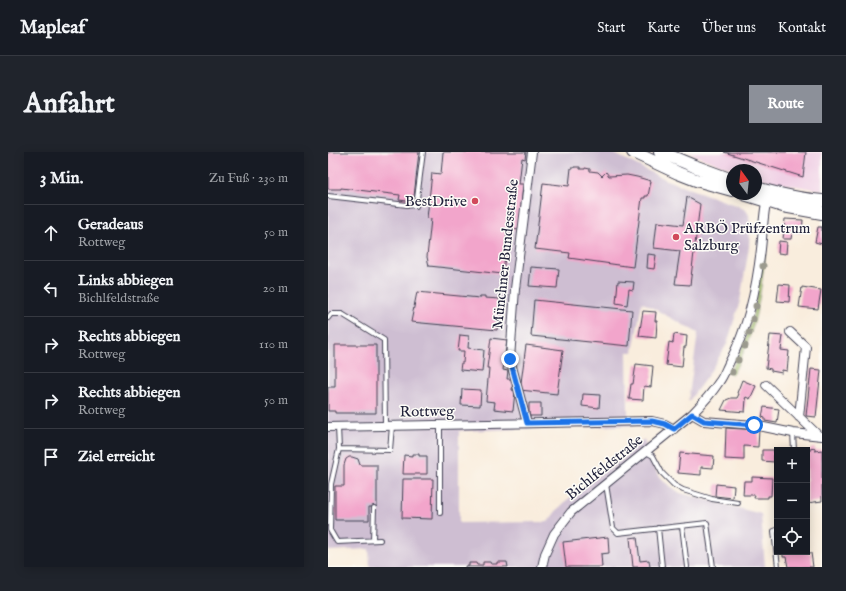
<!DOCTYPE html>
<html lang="de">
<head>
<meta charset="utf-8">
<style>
  :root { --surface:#171b24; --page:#20242c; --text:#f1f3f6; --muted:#9ea1a6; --line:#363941; --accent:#8c9099 }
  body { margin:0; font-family:"IM FELL English",serif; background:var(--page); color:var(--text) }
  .controls { position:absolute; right:12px; bottom:12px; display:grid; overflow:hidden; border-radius:0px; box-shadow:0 2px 10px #0003 }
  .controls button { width:36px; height:36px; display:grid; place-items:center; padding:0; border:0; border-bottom:1px solid var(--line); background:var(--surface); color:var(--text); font:20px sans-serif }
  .compass { position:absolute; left:398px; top:12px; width:36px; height:36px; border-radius:50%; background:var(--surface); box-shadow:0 2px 10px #0003; rotate:345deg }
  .stop { position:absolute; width:12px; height:12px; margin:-9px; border:3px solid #1a73e8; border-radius:50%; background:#fff }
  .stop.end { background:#1a73e8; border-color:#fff; box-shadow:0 1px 4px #0008 }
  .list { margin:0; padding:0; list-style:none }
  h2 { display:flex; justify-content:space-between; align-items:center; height:52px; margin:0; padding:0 16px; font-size:17px }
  h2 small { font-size:13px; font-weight:400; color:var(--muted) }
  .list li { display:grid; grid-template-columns:26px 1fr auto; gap:12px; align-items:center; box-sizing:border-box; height:56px; padding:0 16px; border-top:1px solid var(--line) }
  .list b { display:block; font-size:15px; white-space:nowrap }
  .list p { margin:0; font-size:13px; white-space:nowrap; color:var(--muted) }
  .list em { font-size:13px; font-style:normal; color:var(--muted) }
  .icon { flex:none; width:22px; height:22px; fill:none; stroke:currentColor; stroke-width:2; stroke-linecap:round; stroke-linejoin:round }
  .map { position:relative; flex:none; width:494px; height:415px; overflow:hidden; border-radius:0px }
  header { display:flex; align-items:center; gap:24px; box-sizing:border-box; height:56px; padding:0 20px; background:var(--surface); border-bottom:1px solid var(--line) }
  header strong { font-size:19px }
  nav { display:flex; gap:22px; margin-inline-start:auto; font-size:14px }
  .intro { display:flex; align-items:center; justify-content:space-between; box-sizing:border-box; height:96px; padding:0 24px }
  h1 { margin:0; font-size:28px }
  .button { padding:10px 18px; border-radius:0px; background:var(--accent); color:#fff; font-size:14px; font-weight:700 }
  main { display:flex; gap:24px; padding:0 24px }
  aside { flex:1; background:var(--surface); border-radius:0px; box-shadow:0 2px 10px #0003 }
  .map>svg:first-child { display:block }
  .built { fill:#f0d0e5 }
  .industrial { fill:#cebed2 }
  .green { fill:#b5d278; stroke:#6c7a5a }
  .building { fill:#f2a5cb }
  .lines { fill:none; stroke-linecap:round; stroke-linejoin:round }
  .service-casing { stroke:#424053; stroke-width:6 }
  .minor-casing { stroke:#424053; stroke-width:10 }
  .primary-casing { stroke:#424053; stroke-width:14 }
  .service { stroke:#fff; stroke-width:4 }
  .minor { stroke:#fff; stroke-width:8 }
  .primary { stroke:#fff; stroke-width:12 }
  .tree { fill:#9b9a8e }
  .route { stroke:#1a73e8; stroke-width:5 }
  .poi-dot { fill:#d1495b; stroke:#fdfcf7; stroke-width:1.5 }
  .labels { text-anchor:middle; stroke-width:3; stroke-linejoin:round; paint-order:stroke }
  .poi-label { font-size:15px; fill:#22223b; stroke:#fdfcf7; text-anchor:end }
  .street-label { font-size:15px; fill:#22223b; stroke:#fdfcf7 }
</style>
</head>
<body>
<header>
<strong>Mapleaf</strong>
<nav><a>Start</a><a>Karte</a><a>Über uns</a><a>Kontakt</a></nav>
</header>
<div class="intro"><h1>Anfahrt</h1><a class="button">Route</a></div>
<main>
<aside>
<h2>3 Min.<small>Zu Fuß · 230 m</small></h2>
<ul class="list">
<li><svg class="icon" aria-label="ahead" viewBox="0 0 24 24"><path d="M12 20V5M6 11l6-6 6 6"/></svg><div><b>Geradeaus</b><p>Rottweg</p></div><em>50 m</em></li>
<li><svg class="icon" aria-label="left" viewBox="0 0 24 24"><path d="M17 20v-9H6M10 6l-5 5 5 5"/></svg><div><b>Links abbiegen</b><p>Bichlfeldstraße</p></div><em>20 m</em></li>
<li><svg class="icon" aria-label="right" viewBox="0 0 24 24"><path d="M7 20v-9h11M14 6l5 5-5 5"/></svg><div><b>Rechts abbiegen</b><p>Rottweg</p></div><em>110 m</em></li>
<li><svg class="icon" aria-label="right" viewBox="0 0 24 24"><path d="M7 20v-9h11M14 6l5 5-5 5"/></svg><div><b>Rechts abbiegen</b><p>Rottweg</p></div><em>50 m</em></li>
<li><svg class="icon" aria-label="arrive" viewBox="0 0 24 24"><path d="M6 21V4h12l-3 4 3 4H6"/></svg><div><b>Ziel erreicht</b></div></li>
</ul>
</aside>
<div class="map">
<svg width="494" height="415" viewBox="0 0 494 415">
  <rect width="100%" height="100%" fill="#fdfcf7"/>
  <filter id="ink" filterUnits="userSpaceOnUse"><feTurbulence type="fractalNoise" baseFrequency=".025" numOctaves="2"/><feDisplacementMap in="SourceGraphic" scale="8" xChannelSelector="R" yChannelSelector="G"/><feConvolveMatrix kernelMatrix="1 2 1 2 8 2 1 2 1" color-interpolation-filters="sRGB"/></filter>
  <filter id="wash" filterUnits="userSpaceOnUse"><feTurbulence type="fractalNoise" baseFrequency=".012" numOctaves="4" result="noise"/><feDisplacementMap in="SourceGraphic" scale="16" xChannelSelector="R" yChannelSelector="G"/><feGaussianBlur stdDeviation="0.9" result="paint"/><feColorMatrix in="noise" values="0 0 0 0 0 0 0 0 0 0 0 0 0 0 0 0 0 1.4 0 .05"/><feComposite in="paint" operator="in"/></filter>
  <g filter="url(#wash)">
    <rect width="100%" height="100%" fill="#f9eddd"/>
    <path class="built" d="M361 0H494V38L456 32 430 26 428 25V18H407L376 7Z"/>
    <path class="industrial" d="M0 0H283L338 28 410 54 418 58 421 63 422 76 421 95 412 149 399 192 380 223 360 250 370 181 314 150 305 200H299L300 262 313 273 131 279V371L220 370 229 358 239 348 316 287 323 311 335 329 352 341 433 362 437 415H42L41 397 0 399Z"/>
    <path class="green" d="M438 90 439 91C435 117 433 144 426 170 421 188 414 205 405 221L403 222 402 220C410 205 417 190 422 174 430 149 432 117 437 91Z"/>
    <g id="blocks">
      <path class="building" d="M0 0H91L86 45 83 48 79 49 71 48 72 43 13 36V37H0Z
        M115 0H198L197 7 194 6 191 32H195L191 78 183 77V83H179L175 122 101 114 99 105 103 67 99 66 104 21 113 22Z
        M396 0H478L475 25Z
        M246 15H252V17H257V16L262 17V19L270 20 274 24 278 20 281 24 299 23 309 25 323 29 320 44H317V46H314L305 115 241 106 242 101 207 97 215 31 241 34 243 16H246Z
        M359 45 372 52 362 133 347 132 352 99 326 96 329 70 355 73Z
        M457 67 475 68 474 81 464 80 463 87H455Z
        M490 75H494V92L487 90Z
        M451 89 459 90 458 102 450 101Z
        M320 102 328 103 326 117 319 116Z
        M203 115 231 117 229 136 201 134Z
        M290 129 306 130 305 138 301 137 299 153 288 151Z
        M451 132 462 133 461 150 449 149Z
        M474 135 493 138 490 157 471 155Z
        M89 140 152 146V144H157V146L172 147 171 159 174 163 173 165 171 167 169 178 83 170Z
        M206 148 304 158 301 194 203 184Z
        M315 159 328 160 327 169H329L328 186 311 184Z
        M346 182 359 184 358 195H356L354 215 338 213 341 190 345 191Z
        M132 183 141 184 140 196 156 198 154 220 132 218 133 211H135L136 199H130Z
        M442 183 455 184 453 198 461 199 459 219 454 218V221L443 219V217L438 216Z
        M163 186 179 188 175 218 180 219 179 227H185L184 238 187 239 185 259 166 257 167 250 158 249 161 216H159Z
        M7 193H48V261H7V259H0V235H7Z
        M198 193 235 198 229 242 192 238Z
        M308 212 325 214 323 235 316 234 315 248 301 247 303 232H305Z
        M483 217 493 218 488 265 478 264Z
        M414 228 428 234 422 247 418 245 417 247H418L417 260 393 258 398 248 403 246H409L411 242 409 241Z
        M134 237 153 238 152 254 133 253Z
        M255 242 272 243 271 256 254 254Z
        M201 251H213V264H201Z
        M436 255 451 257 449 271 437 269V266L434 265Z
        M398 276 431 278 430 295 416 294V308L397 307Z
        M487 296V299L494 298V349L479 351V299H482V297Z
        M434 298H446V310L434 309Z
        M352 301 386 304 385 316 373 315V323L350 321Z
        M84 302H91V304H99V322H75L76 303 84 304Z
        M21 305H24L30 307 32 313H49V355H41V368H7V334H16V313L18 307Z
        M424 325 444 326 443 344H440V346H426L427 343H415L416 329H424Z
        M75 327H105L104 367 74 366Z
        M388 332 406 334 405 346 387 344Z
        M280 385 281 401 273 402 274 415H238L235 390Z
        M309 385 312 409 321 408 322 415H305L302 386Z
        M455 400H479V402L483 401 485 415H460L458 405H455Z
        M155 410H162L163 412H169V410H179L180 415H137V414H141V411H148L149 413H155Z"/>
    </g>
  </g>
  <g filter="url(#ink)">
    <use href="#blocks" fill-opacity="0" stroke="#424053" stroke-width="1"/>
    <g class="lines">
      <defs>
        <path id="service" d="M0 44 88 54 95 0
          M0 166 3 162H14L56 188 57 274
          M10 275 11 297
          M465 281 466 298
          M318 300 325 304 334 321 346 333 355 338 384 347 410 351
          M278 332 285 376 290 381 379 371 385 415
          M112 361V273
          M354 374 359 415
          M330 376 334 415
          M449 378 446 379 450 415
          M45 388 46 356
          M52 388 9 390 2 378 3 332 11 297 62 298 64 274"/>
        <path id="minor" d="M462 180 478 195 471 265
          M438 233 490 283
          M364 262 376 269 426 273 465 281 494 284
          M199 271 182 207 187 137 204 0
          M0 275 324 269 337 272 346 277
          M214 415 217 402 226 382 243 360 364 262C374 252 384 241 391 230 395 225 397 219 400 213 420 176 428 139 433 97 435 80 435 63 439 46"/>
        <path id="primary" d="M305 0 350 21 368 28 404 38
          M332 0 366 14 404 28
          M428 36C450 42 471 47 494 49
          M416 42 455 54 494 61"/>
      </defs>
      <use href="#service" class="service-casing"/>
      <use href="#minor" class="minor-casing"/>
      <use href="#primary" class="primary-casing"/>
      <use href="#service" class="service"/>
      <use href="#minor" class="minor"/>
      <use href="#primary" class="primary"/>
    </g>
    <g class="tree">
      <circle cx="435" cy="114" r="3.5"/>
      <circle cx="428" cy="154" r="3.5"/>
      <circle cx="425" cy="167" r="3.5"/>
      <circle cx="421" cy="181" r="3.5"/>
      <circle cx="417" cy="194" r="3.5"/>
      <circle cx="410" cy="208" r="3.5"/>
      <circle cx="404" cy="220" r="3.5"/>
    </g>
  </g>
  <g class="lines" filter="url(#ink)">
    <path class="route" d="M182 207 199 271 324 269 337 272 346 277 364 262 376 269 426 273"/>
  </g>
  <g class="poi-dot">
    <circle cx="147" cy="49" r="4"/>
    <circle cx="348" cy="85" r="4"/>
  </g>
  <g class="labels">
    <g class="poi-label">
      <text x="139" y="54">BestDrive</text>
      <text x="356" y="81" text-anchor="start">ARBÖ Prüfzentrum<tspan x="356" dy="17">Salzburg</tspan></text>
    </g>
    <g class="street-label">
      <text transform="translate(177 102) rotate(-84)" y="5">Münchner Bundesstraße</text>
      <text transform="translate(99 259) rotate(-1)" y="5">Rottweg</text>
      <text transform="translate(276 315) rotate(-39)" y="5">Bichlfeldstraße</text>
    </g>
  </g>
</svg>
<div class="controls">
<button>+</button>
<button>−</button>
<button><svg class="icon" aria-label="locate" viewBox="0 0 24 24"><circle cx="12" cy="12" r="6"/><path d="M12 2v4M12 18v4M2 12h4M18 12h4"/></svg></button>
</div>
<svg class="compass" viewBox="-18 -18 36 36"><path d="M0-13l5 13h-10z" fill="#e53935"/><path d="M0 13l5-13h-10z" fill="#9ea1a6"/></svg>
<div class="stop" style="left:426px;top:273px"></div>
<div class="stop end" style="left:182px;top:207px"></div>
</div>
</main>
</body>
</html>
